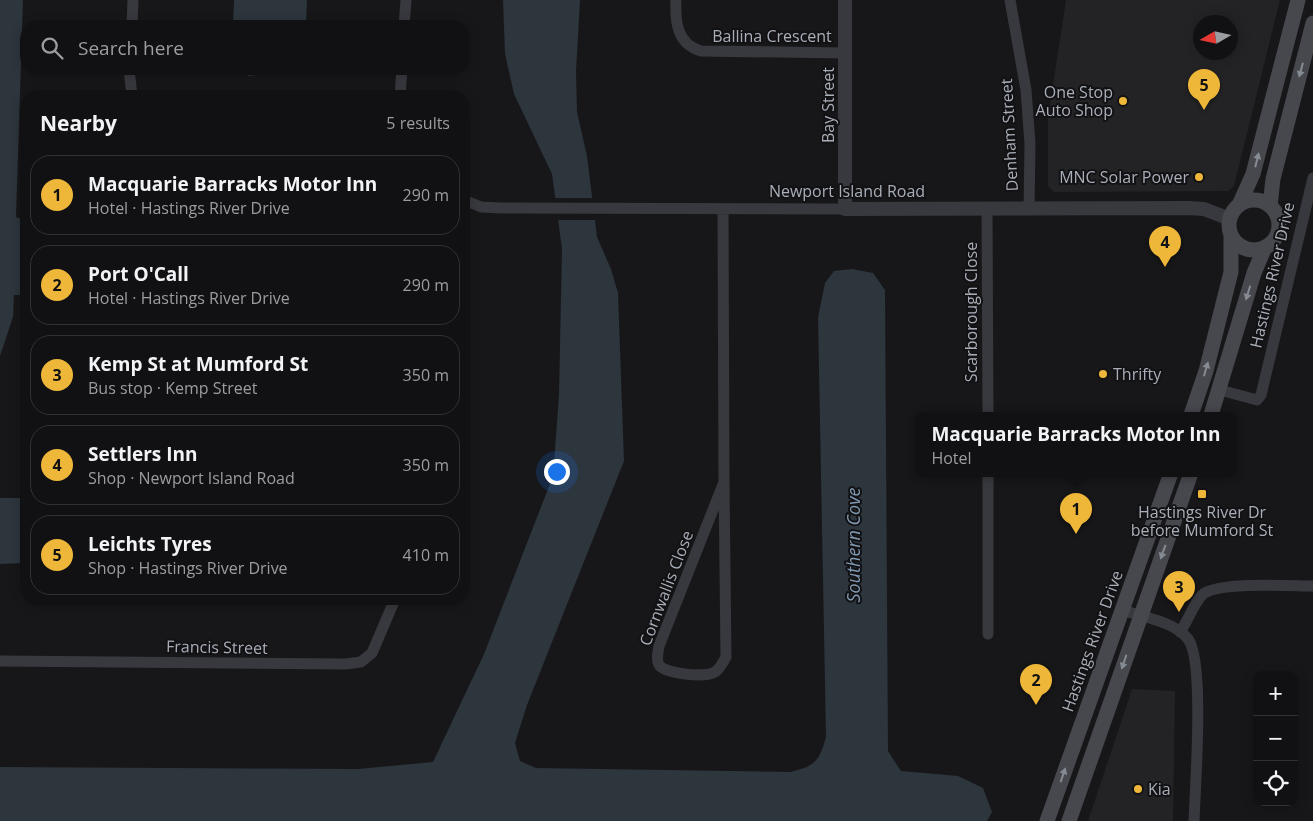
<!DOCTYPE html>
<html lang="en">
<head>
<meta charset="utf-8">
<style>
  :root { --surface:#111113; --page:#1e1f21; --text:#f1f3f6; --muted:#9c9da0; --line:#303133; --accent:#eeb73a }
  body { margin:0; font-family:"Open Sans",sans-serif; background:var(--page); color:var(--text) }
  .controls { position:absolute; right:15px; bottom:15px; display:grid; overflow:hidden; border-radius:10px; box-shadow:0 2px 12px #0003 }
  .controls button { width:45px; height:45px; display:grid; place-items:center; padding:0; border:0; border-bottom:1px solid var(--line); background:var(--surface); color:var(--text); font:25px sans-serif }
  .compass { position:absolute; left:1193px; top:15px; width:45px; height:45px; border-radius:50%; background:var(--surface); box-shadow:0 2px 12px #0003; rotate:261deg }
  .you { position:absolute; left:556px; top:471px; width:18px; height:18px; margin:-12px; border:4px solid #fff; border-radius:50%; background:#1a73e8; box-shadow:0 0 0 8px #1a73e833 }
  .badge { display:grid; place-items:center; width:32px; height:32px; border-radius:50%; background:var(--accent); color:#111; font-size:16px; font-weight:700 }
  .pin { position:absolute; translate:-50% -41px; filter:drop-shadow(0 1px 2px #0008) }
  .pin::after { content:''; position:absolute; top:26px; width:18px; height:15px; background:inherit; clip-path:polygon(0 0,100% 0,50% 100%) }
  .popup { position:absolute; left:915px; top:412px; width:322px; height:65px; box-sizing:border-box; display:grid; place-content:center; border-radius:10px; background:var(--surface); filter:drop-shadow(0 1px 4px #0005); font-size:16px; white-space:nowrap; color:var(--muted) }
  .popup b { font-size:19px; color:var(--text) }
  .popup::after { content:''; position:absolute; left:50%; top:100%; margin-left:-10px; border:10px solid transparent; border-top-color:var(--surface) }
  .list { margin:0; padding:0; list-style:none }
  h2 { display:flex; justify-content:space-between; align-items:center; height:65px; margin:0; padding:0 20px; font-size:21px }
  h2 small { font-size:16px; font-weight:400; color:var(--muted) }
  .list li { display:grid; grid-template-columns:32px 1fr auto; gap:15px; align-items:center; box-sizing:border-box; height:80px; margin:0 10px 10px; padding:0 10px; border:1px solid var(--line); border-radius:20px }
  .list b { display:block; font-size:19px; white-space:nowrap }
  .list p { margin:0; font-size:16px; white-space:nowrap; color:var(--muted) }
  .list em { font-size:16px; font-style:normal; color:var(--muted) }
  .icon { flex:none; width:28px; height:28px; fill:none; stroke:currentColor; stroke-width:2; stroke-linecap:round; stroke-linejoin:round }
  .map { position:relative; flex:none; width:1313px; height:821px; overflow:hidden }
  .search { position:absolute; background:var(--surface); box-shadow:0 2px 12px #0003; left:20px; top:20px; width:450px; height:55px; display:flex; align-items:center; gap:12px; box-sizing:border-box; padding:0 18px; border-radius:20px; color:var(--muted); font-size:19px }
  .panel { position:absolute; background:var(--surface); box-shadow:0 2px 12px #0003; left:20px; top:90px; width:450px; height:515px; border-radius:20px }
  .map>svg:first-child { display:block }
  .built { fill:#232326; fill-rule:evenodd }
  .water { fill:#2d353d }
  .pier { fill:#171719 }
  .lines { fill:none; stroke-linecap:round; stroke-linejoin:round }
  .minor { stroke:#38393e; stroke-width:11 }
  .tertiary { stroke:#38393e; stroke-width:14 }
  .secondary { stroke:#46484e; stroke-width:15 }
  .oneway { fill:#868a93 }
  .poi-dot { fill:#eeb73a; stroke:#121214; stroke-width:2 }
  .labels { text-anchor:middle; stroke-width:4; stroke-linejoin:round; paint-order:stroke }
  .street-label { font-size:16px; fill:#a9aeb8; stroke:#121214 }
  .poi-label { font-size:16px; fill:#a9aeb8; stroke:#121214; text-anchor:end }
  .water-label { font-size:18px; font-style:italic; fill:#819ab3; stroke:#121214 }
</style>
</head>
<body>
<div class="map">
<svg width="1313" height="821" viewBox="0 0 1313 821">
  <rect width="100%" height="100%" fill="#171719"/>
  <path class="built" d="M1066 0H1280L1234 186 1228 191 1054 192 1048 186V117ZM1200 22H1230V52H1200Z
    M1132 689 1175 691 1173 821H1088Z"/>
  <path class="water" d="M0 0H23L16 217 26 221V295H14L13 317 0 356Z
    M234 0H307L306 26H233Z
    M503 0H580L576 71 577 112 587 156 597 237 611 269 618 293 624 461 527 705 515 743 520 761 536 768 790 772C815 766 819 762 826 737L818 317 825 283 834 271 852 269 873 273 885 290 888 751 901 771 958 776 983 788 992 812 987 821H0V767L358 769 433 762 484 654 553 476 559 395 562 249 552 174 514 94 505 54Z
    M241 69H295L249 76Z
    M0 498H26V563L0 564Z"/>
  <path class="pier" d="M553 198H595L597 220H556Z"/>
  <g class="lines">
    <path class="minor" d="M676 0C675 22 677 44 701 51L845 53
      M1010 0 1026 90 1030 144 1029 209
      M132 26 133 0
      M404 26 406 0
      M129 69 132 96
      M400 96 402 69
      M464 200 481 207 501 208 845 209
      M723 209 724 482
      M987 209 988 415
      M1220 390 1257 400 1261 395 1313 178
      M988 473V634
      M724 482 726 657C723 662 720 669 715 672 706 678 665 674 659 665 656 660 658 652 659 646Z
      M1122 610C1142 617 1174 621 1188 639 1205 661 1195 788 1194 821
      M1180 632C1188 621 1193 605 1202 595 1216 581 1291 586 1313 586
      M0 661 345 664 361 662 372 653 395 599"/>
    <path class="tertiary" d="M845 0V209L1189 208 1204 209 1230 219"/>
    <path class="secondary" d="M1229 225a25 25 0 1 1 50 0a25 25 0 1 1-50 0Z
      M1239 205 1253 174 1298 0
      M1270 206 1273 179 1313 23
      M1191 415 1206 371 1231 272V235
      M1211 415 1254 273 1265 247
      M1047 821 1171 473
      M1069 821 1191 473"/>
  </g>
  <defs><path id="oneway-solid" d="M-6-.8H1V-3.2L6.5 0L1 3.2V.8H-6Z" transform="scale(1.25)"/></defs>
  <g class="oneway">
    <use href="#oneway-solid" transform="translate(1301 70) rotate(105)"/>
    <use href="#oneway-solid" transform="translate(1257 160) rotate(-76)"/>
    <use href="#oneway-solid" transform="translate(1248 293) rotate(107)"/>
    <use href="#oneway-solid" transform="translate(1206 369) rotate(-74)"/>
    <use href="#oneway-solid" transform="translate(1163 552) rotate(110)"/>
    <use href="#oneway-solid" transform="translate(1124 662) rotate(109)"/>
    <use href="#oneway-solid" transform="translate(1063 775) rotate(-71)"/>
  </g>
  <g class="poi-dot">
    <circle cx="1123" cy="101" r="5"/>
    <circle cx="1199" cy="177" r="5"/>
    <circle cx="1103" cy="374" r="5"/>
    <rect x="1197" y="489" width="10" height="10" rx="2.5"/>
    <circle cx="1138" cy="789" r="5"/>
  </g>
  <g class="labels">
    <g class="street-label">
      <text x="772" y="42">Ballina Crescent</text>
      <text transform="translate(828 105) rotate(-90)" y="6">Bay Street</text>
      <text transform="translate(1009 135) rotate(-93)" y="6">Denham Street</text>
      <text x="847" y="197">Newport Island Road</text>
      <text transform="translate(1272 275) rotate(-77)" y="6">Hastings River Drive</text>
      <text transform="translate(971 312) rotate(-90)" y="6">Scarborough Close</text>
      <text transform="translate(666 588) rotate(-69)" y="6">Cornwallis Close</text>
      <text transform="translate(1092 641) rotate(-70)" y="6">Hastings River Drive</text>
      <text transform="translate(217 647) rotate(1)" y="6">Francis Street</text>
    </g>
    <g class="poi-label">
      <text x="1113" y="98">One Stop<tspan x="1113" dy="18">Auto Shop</tspan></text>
      <text x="1189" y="183">MNC Solar Power</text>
      <text x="1113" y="380" text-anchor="start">Thrifty</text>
      <text x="1202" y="518" text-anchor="middle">Hastings River Dr<tspan x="1202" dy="18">before Mumford St</tspan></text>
      <text x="1148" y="795" text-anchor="start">Kia</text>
    </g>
    <g class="water-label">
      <text transform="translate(854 545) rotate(-90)" y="6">Southern Cove</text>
    </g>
  </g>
</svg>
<div class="controls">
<button>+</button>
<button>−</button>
<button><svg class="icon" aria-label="locate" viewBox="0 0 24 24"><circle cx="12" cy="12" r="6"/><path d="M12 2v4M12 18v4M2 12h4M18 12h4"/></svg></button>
</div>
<svg class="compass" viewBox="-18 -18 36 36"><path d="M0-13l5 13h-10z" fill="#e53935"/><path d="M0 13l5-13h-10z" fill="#9c9da0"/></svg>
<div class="you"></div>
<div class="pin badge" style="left:1076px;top:534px">1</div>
<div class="popup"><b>Macquarie Barracks Motor Inn</b>Hotel</div>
<div class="pin badge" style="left:1036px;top:705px">2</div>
<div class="pin badge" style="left:1179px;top:612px">3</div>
<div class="pin badge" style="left:1165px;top:267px">4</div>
<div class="pin badge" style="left:1204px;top:110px">5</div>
<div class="search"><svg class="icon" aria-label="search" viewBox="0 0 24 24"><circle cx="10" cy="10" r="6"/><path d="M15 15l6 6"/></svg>Search here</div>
<section class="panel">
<h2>Nearby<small>5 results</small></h2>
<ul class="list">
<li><span class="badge">1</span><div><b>Macquarie Barracks Motor Inn</b><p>Hotel · Hastings River Drive</p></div><em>290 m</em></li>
<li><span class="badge">2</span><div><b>Port O'Call</b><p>Hotel · Hastings River Drive</p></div><em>290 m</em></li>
<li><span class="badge">3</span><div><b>Kemp St at Mumford St</b><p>Bus stop · Kemp Street</p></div><em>350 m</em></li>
<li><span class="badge">4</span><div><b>Settlers Inn</b><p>Shop · Newport Island Road</p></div><em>350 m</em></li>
<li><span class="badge">5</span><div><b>Leichts Tyres</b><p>Shop · Hastings River Drive</p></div><em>410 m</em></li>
</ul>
</section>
</div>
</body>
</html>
